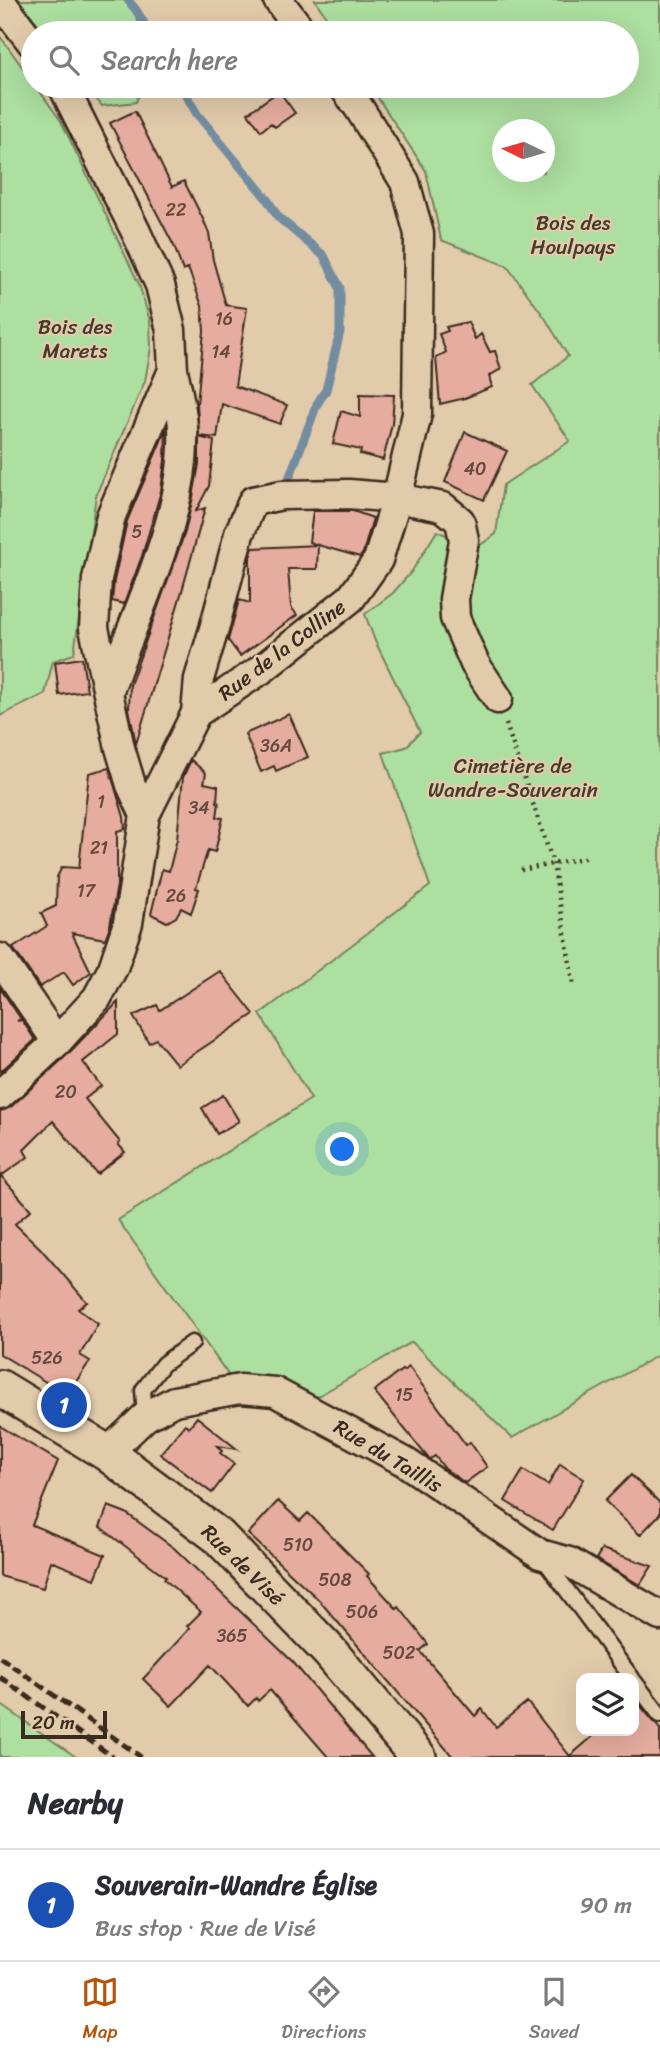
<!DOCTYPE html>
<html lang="en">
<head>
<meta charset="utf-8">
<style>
  :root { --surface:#fff; --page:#f2f2f3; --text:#2b2b33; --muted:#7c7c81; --line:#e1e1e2; --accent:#b45309 }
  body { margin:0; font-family:Sriracha,sans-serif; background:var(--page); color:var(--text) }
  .controls { position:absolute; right:21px; bottom:21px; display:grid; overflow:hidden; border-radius:14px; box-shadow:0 7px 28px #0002 }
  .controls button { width:63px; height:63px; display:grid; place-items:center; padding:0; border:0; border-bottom:2px solid var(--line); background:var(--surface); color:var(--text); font:35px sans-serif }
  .compass { position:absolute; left:492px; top:119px; width:63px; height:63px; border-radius:50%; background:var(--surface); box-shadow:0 7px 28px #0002; rotate:275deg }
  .scale { position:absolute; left:21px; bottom:18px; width:86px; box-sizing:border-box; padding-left:7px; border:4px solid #3b2a1e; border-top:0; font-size:19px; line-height:24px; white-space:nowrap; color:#3b2a1e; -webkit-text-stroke:5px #e2cbab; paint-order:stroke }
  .you { position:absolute; left:343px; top:1150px; width:24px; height:24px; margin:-18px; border:5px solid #fff; border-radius:50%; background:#1a73e8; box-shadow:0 0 0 10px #1a73e833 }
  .badge { display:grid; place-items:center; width:46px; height:46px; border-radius:50%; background:var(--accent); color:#fff; font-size:23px; font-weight:700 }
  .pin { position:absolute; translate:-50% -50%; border:4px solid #fff; box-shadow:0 2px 7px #0006 }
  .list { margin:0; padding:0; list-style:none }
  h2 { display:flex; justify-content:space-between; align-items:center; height:91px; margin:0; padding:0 28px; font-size:30px }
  h2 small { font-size:23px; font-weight:400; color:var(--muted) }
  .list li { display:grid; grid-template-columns:46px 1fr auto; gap:21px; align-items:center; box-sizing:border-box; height:112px; padding:0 28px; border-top:2px solid var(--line) }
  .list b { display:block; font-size:26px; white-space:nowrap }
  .list p { margin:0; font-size:23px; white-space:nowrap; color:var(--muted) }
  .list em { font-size:23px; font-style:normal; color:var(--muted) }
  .icon { flex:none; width:38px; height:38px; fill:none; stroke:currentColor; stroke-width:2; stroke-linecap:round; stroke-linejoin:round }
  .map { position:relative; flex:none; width:660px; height:1757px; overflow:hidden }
  .search { position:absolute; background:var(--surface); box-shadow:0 7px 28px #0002; left:21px; right:21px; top:21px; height:77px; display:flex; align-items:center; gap:18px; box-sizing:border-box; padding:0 24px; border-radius:38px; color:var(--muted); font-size:26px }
  .sheet { height:203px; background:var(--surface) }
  nav { display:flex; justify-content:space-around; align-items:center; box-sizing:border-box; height:98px; border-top:2px solid var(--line); background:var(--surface); font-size:19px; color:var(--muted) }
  nav a { display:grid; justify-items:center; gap:4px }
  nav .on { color:var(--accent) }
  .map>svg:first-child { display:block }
  .green { fill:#addfa0; stroke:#74845f; stroke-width:2; fill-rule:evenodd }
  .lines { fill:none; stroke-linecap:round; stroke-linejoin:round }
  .stream { stroke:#738ca0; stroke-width:9 }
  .building { fill:#e5ac9f; stroke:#3b2a1e; stroke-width:2 }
  .service-casing { stroke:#3b2a1e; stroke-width:19 }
  .minor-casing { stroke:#3b2a1e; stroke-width:33 }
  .tertiary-casing { stroke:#3b2a1e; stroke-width:40 }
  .path { stroke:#3b2a1e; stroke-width:4.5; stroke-dasharray:2 5; stroke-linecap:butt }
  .service { stroke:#e2cbab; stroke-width:14 }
  .minor { stroke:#e2cbab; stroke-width:28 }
  .tertiary { stroke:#e2cbab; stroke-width:35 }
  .rail { stroke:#3b2a1e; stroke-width:5; stroke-dasharray:10 5; stroke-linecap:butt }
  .labels { text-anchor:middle; stroke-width:5; stroke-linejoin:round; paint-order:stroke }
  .number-label { font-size:18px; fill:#664a3e }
  .park-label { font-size:21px; fill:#463c2b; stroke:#e2cbab }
  .street-label { font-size:21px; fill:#3b2a1e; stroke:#e2cbab }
</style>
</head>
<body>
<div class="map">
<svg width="660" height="1757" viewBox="0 0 660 1757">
  <rect width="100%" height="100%" fill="#e2cbab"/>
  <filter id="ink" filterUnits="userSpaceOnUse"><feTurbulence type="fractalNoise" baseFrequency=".0143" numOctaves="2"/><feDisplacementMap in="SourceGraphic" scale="14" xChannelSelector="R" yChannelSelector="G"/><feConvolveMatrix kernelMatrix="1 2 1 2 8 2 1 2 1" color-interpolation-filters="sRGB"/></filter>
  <g filter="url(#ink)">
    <path class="green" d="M19 0H131L142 33H45Z
      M315 0H660V1354L512 1438 412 1342 313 1399 232 1380 118 1220 311 1099 260 1014 430 886 383 753 406 747 420 732 375 641 365 614 393 593 412 571 437 531 476 548 496 534 503 485 570 441 532 385 568 356 545 318 507 266 441 240 426 171 370 86H627V33H337ZM503 130H544V172H503Z
      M0 36 33 82V86H36L61 121 139 284 150 321 151 348 145 381 96 495 74 654 53 661 45 694 0 716Z
      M86 86H143L136 102 102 106Z
      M0 1704 76 1757H0Z"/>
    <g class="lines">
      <path class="stream" d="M128 0 136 10 150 33
        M181 86 197 114 267 199 278 217 324 256 340 288V332L326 390 317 404 284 492"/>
    </g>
    <path class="building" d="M279 91 295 113 275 127 271 123 261 131 248 113Z
      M135 111 172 187 184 181 203 219 209 233 213 260 226 305 247 308 235 386 287 405 280 424 222 404 217 438 199 436 197 404 204 331 202 306 188 268 183 271 174 246 110 123Z
      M468 322 475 339 481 334 490 352 495 351 501 369 489 376 492 387 465 398 440 404 436 358 446 352 439 334 448 331 446 327Z
      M360 394 394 395 392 424 383 460 360 454 361 450 333 444 341 411 360 417Z
      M166 429 165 460 161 491 142 556 124 604 112 601 114 581 127 521Z
      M465 432 507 451 484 500 445 482Z
      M199 437 214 441 209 486 196 511 205 508 182 591 136 744 129 709 130 685 185 532 193 497 199 464Z
      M313 511H353L373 518 363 553 360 557 318 545 317 569H288L291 607 297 615 240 656 228 640 239 600 250 603V558L253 548 318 545 309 542Z
      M82 658 87 691 59 695 55 662Z
      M289 714 308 757 276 771 274 766 261 772 245 734Z
      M191 760 206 773 204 783 218 786 217 802 219 803 217 817 223 818 215 852 208 850 196 888 199 889 191 913 181 908 176 917 167 922 151 914 162 869 169 871 177 839 183 777Z
      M109 768 124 817 125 829 117 831V885L110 926 105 939 72 933 91 972 73 985 64 972 40 987 13 948 47 926 41 913 56 906 57 877 62 867 79 868 89 773Z
      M220 971 254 1014 177 1065 156 1039 149 1043 133 1016 157 1005 160 1010Z
      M0 988 21 1019 17 1021 22 1020 35 1040 0 1072Z
      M118 1002V1034L83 1062 101 1086 85 1099 120 1142 118 1144 125 1152 97 1174 53 1121 24 1150 28 1157 1 1176 31 1210 15 1224 40 1248 87 1302 78 1309 98 1324 80 1355 90 1361 67 1395 0 1354V1111L11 1107 68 1054Z
      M223 1095 239 1121 217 1134 202 1108Z
      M409 1367 466 1445 470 1442 487 1467 465 1483 445 1469 435 1456 430 1459 428 1458 374 1391 402 1370 404 1371Z
      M197 1417 237 1449 217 1446 222 1451 220 1453 234 1464 212 1493 160 1454 185 1424 189 1427Z
      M0 1426 58 1461 32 1525 105 1555 95 1579 51 1561 43 1588 0 1576Z
      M560 1464 584 1479 553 1530 505 1501 523 1470 548 1485Z
      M631 1475 660 1503V1514L640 1535 605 1501Z
      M278 1501 300 1521 308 1513 369 1574 367 1576 397 1609 399 1607 428 1644 420 1651 475 1716 482 1709 496 1727 527 1702 570 1756 599 1731H634V1698L660 1729V1757H453L318 1599 248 1534Z
      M108 1506 126 1513 174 1548 293 1662 372 1757H328L270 1690 258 1701 256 1698 248 1706 210 1665 171 1706 143 1679 190 1628 187 1626 201 1612 164 1579 166 1577 100 1527Z
      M602 1549 652 1566 640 1585 596 1559Z"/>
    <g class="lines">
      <defs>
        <path id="service" d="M145 1417 143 1390 163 1364 192 1343
          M543 1558 632 1678
          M634 1681 660 1715"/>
        <path id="minor" d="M278 0 303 33
          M0 1 33 44
          M63 86 136 232 160 285 171 330 173 370 111 516 97 579 94 628 120 748 131 785 145 815
          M109 691C136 609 187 516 183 428 182 409 177 389 173 370
          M196 713 199 679 214 629 239 534 253 501 282 495 349 494 397 498 443 507 460 521 464 540 454 599 455 618 475 664 498 699
          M0 958 57 1042
          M0 1095 57 1042 97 998 113 968 128 923 145 815 196 713 262 669 351 598 378 560 397 498 417 414 419 234 405 182 359 108 343 86
          M107 1453 145 1417 174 1401 240 1389 275 1392 405 1462 540 1554 569 1562 660 1616"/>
        <path id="tertiary" d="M0 1388 107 1453 218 1536 329 1651 418 1757"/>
      </defs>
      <use href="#service" class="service-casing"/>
      <use href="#minor" class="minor-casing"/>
      <use href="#tertiary" class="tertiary-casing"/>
      <path class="path" d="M506 724 553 863 574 987
        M521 870 589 857"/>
      <use href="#service" class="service"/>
      <use href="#minor" class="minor"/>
      <use href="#tertiary" class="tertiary"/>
      <path class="rail" d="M0 1657 141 1757
        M0 1677 113 1757"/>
    </g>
  </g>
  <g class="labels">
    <g class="number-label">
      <text x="176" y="216">22</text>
      <text x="224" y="325">16</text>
      <text x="221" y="358">14</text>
      <text x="475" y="475">40</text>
      <text x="137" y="538">5</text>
      <text x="276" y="752">36A</text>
      <text x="101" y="808">1</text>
      <text x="199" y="814">34</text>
      <text x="99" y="854">21</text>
      <text x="86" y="897">17</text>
      <text x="176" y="902">26</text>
      <text x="66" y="1098">20</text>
      <text x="47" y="1364">526</text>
      <text x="404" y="1401">15</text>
      <text x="298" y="1551">510</text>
      <text x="335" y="1586">508</text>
      <text x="362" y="1618">506</text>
      <text x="232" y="1642">365</text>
      <text x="399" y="1659">502</text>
    </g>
    <g class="park-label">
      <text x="573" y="230">Bois des<tspan x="573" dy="24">Houlpays</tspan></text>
      <text x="75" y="334">Bois des<tspan x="75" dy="24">Marets</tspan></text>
      <text x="513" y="773">Cimetière de<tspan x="513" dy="24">Wandre-Souverain</tspan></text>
    </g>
    <g class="street-label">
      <text transform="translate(282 650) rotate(-37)" y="7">Rue de la Colline</text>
      <text transform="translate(388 1456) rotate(31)" y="7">Rue du Taillis</text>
      <text transform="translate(243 1565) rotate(44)" y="7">Rue de Visé</text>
    </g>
  </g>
</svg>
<div class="controls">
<button><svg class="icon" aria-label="layers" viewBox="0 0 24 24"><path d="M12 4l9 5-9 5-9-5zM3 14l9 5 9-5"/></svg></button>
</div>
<svg class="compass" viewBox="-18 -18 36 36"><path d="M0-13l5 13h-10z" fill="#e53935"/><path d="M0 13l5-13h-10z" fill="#7c7c81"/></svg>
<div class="scale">20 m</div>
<div class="you"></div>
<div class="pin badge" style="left:64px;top:1405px;background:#1a4fb4">1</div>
<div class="search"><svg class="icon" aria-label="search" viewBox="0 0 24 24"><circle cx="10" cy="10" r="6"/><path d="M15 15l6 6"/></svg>Search here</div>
</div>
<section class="sheet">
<h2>Nearby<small></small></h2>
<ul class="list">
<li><span class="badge" style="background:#1a4fb4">1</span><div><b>Souverain-Wandre Église</b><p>Bus stop · Rue de Visé</p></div><em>90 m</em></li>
</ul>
</section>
<nav>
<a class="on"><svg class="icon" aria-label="map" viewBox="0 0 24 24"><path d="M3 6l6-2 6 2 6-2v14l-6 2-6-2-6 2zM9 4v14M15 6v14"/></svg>Map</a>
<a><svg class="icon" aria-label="directions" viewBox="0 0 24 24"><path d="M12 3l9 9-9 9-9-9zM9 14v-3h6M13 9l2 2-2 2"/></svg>Directions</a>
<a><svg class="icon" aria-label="saved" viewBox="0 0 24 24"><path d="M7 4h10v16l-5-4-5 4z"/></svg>Saved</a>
</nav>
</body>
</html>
